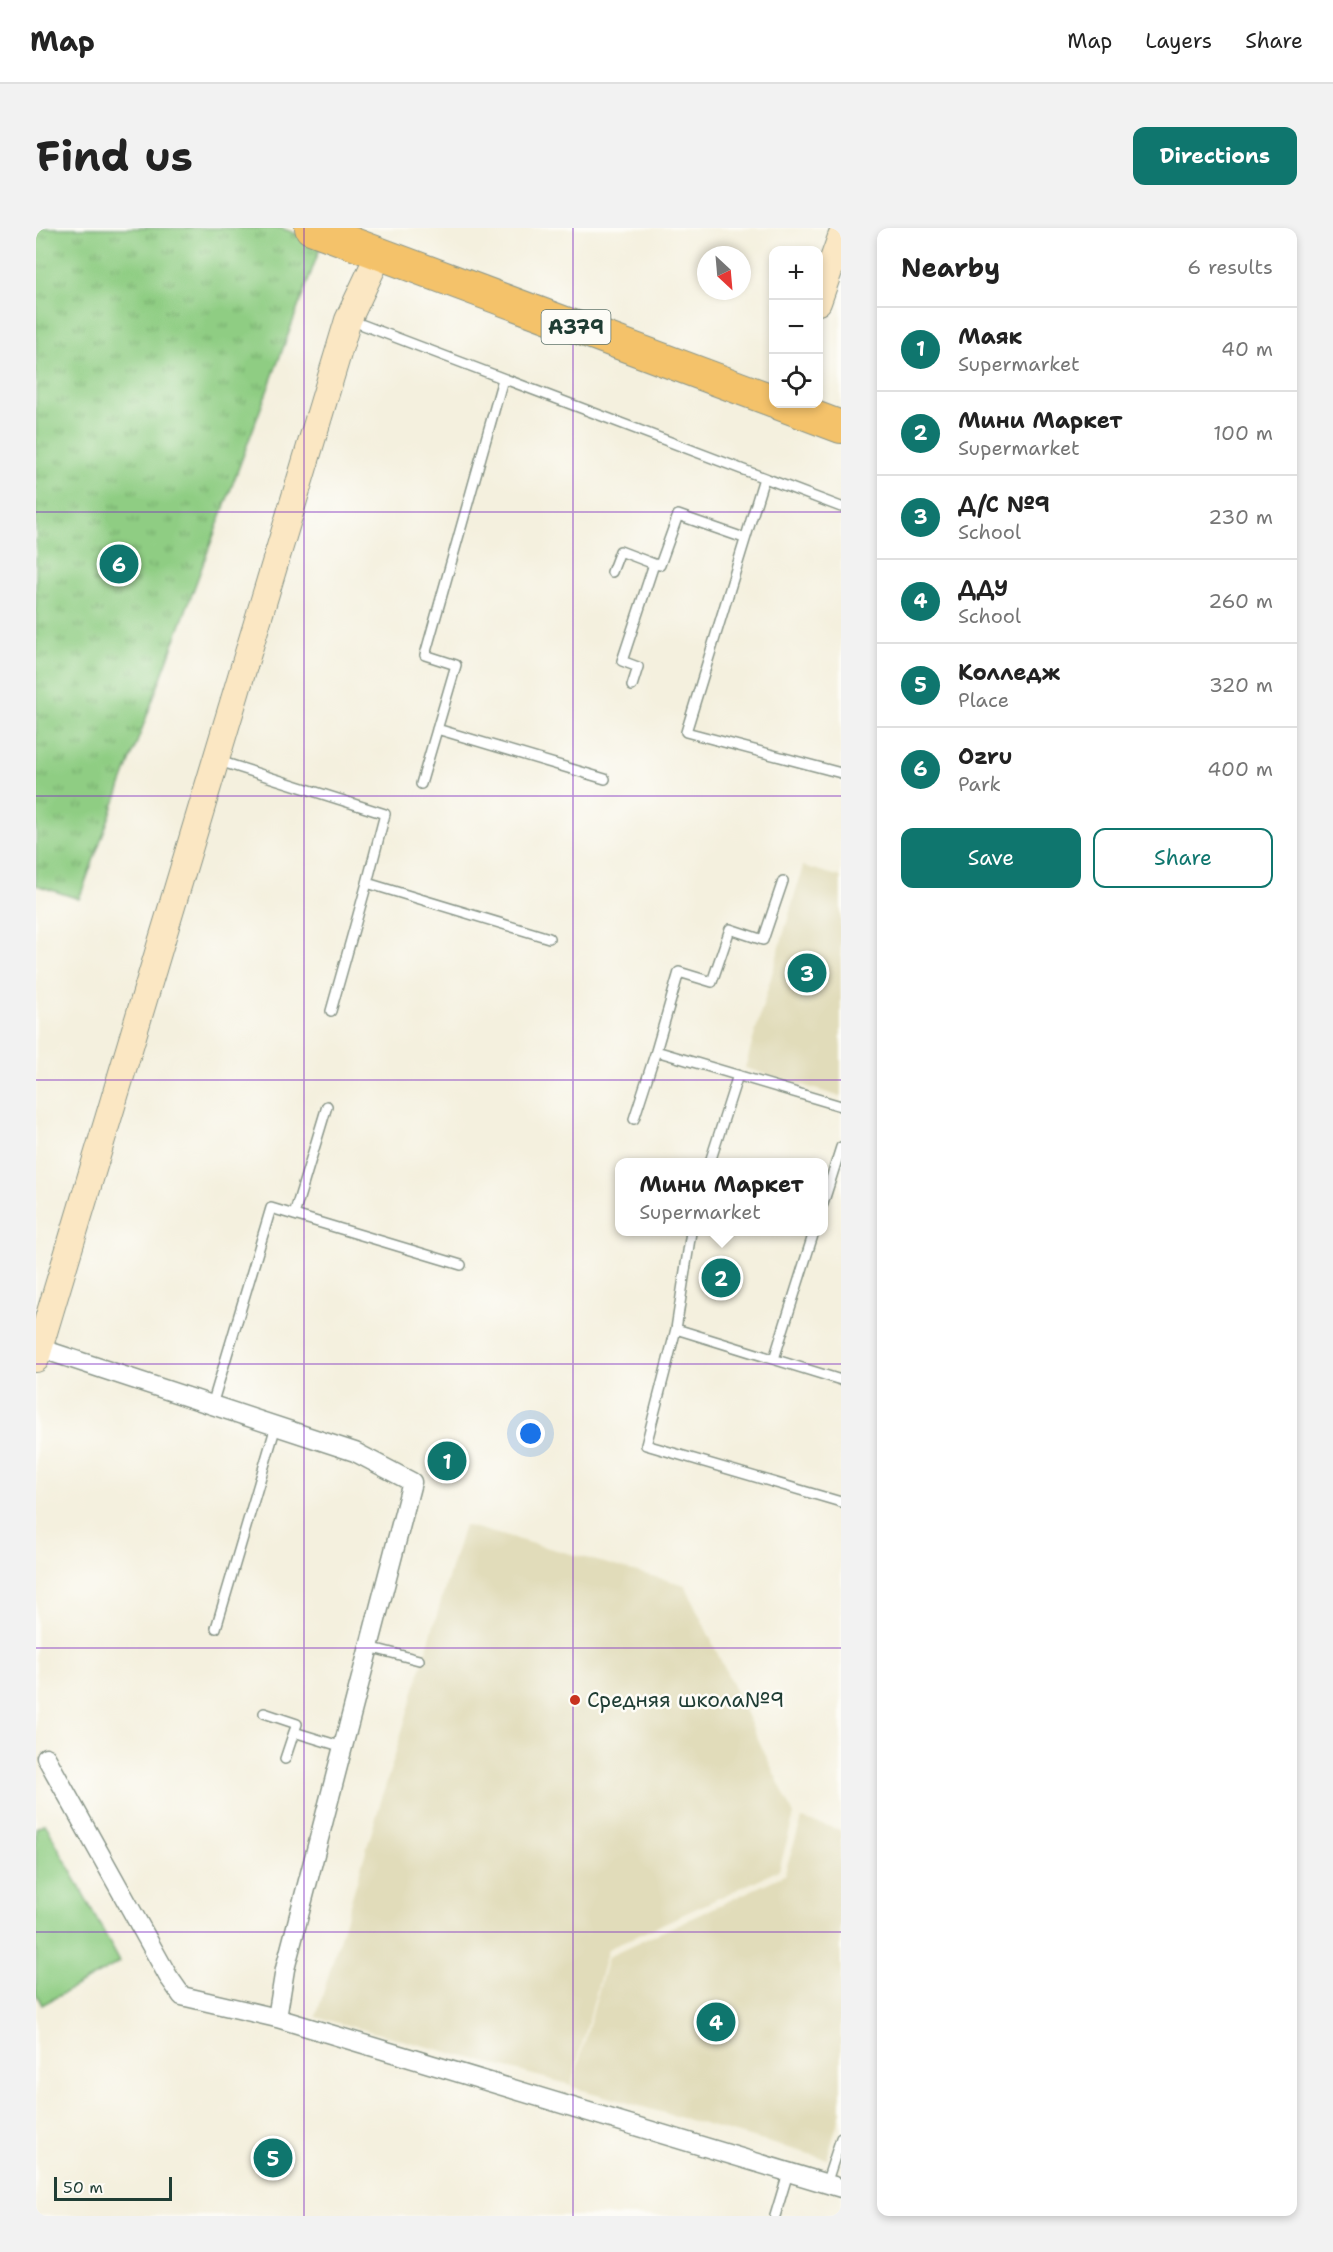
<!DOCTYPE html>
<html lang="en">
<head>
<meta charset="utf-8">
<style>
  :root { --surface:#fff; --page:#f2f2f2; --text:#222; --muted:#767676; --line:#e0e0e0; --accent:#0f766e }
  body { margin:0; font-family:"Shantell Sans",sans-serif; background:var(--page); color:var(--text) }
  .controls { position:absolute; right:18px; top:18px; display:grid; overflow:hidden; border-radius:12px; box-shadow:0 3px 9px #0003 }
  .controls button { width:54px; height:54px; display:grid; place-items:center; padding:0; border:0; border-bottom:2px solid var(--line); background:var(--surface); color:var(--text); font:30px sans-serif }
  .compass { position:absolute; left:661px; top:18px; width:54px; height:54px; border-radius:50%; background:var(--surface); box-shadow:0 3px 9px #0003; rotate:154deg }
  .scale { position:absolute; left:18px; bottom:15px; width:118px; box-sizing:border-box; padding-left:6px; border:3px solid #1f3d34; border-top:0; font-size:16px; line-height:21px; white-space:nowrap; color:#1f3d34; -webkit-text-stroke:4px #fdfcf7; paint-order:stroke }
  .you { position:absolute; left:495px; top:1206px; width:21px; height:21px; margin:-15px; border:4px solid #fff; border-radius:50%; background:#1a73e8; box-shadow:0 0 0 9px #1a73e833 }
  .badge { display:grid; place-items:center; width:39px; height:39px; border-radius:50%; background:var(--accent); color:#fff; font-size:20px; font-weight:700 }
  .pin { position:absolute; translate:-50% -50%; border:3px solid #fff; box-shadow:0 2px 6px #0006 }
  .popup { position:absolute; left:579px; top:930px; width:213px; height:78px; box-sizing:border-box; display:grid; place-content:center; border-radius:12px; background:var(--surface); filter:drop-shadow(0 2px 4px #0005); font-size:20px; white-space:nowrap; color:var(--muted) }
  .popup b { font-size:22px; color:var(--text) }
  .popup::after { content:''; position:absolute; left:50%; top:100%; margin-left:-12px; border:12px solid transparent; border-top-color:var(--surface) }
  .list { margin:0; padding:0; list-style:none }
  h2 { display:flex; justify-content:space-between; align-items:center; height:78px; margin:0; padding:0 24px; font-size:26px }
  h2 small { font-size:20px; font-weight:400; color:var(--muted) }
  .list li { display:grid; grid-template-columns:39px 1fr auto; gap:18px; align-items:center; box-sizing:border-box; height:84px; padding:0 24px; border-top:2px solid var(--line) }
  .list b { display:block; font-size:22px; white-space:nowrap }
  .list p { margin:0; font-size:20px; white-space:nowrap; color:var(--muted) }
  .list em { font-size:20px; font-style:normal; color:var(--muted) }
  .actions { display:flex; gap:12px; padding:18px 24px }
  .actions a { flex:1; padding:14px 0; border:2px solid var(--accent); border-radius:12px; text-align:center; font-size:21px; color:var(--accent) }
  .actions .main { background:var(--accent); color:#fff }
  .icon { flex:none; width:33px; height:33px; fill:none; stroke:currentColor; stroke-width:2; stroke-linecap:round; stroke-linejoin:round }
  .map { position:relative; flex:none; width:805px; height:1988px; overflow:hidden; border-radius:12px }
  header { display:flex; align-items:center; gap:36px; box-sizing:border-box; height:84px; padding:0 30px; background:var(--surface); border-bottom:2px solid var(--line) }
  header strong { font-size:28px }
  nav { display:flex; gap:33px; margin-inline-start:auto; font-size:21px }
  .intro { display:flex; align-items:center; justify-content:space-between; box-sizing:border-box; height:144px; padding:0 36px }
  h1 { margin:0; font-size:42px }
  .button { padding:15px 27px; border-radius:12px; background:var(--accent); color:#fff; font-size:21px; font-weight:700 }
  main { display:flex; gap:36px; padding:0 36px }
  aside { flex:1; background:var(--surface); border-radius:12px; box-shadow:0 3px 9px #0003 }
  .map>svg:first-child { display:block }
  .built { fill:#e1dcba }
  .grass { fill:#8fcd83; stroke:#57855c; stroke-width:1.5 }
  .park { fill:url(#park-tufts); stroke:#57855c; stroke-width:1.5 }
  .lines { fill:none; stroke-linecap:round; stroke-linejoin:round }
  .lane-casing { stroke:#8a9689; stroke-width:12 }
  .street-casing { stroke:#8a9689; stroke-width:21 }
  .secondary-casing { stroke:#8a9689; stroke-width:28 }
  .highway-casing { stroke:#8a9689; stroke-width:34 }
  .lane { stroke:#fff; stroke-width:9 }
  .street { stroke:#fff; stroke-width:18 }
  .secondary { stroke:#fbe7c3; stroke-width:26 }
  .highway { stroke:#f4c26a; stroke-width:32 }
  .grid { fill:none; stroke:#7b2cbf; stroke-width:1.5; stroke-opacity:0.55 }
  .poi-dot { fill:#c8321e; stroke:#fdfcf7; stroke-width:2 }
  .labels { text-anchor:middle; stroke-width:5; stroke-linejoin:round; paint-order:stroke }
  .shield { fill:#fdfcf7; stroke:#62766e; stroke-width:1.5 }
  .shield-label { font-size:20px; font-weight:bold; fill:#1f3d34 }
  .poi-label { font-size:21px; fill:#1f3d34; stroke:#fdfcf7; text-anchor:start }
</style>
</head>
<body>
<header>
<strong>Map</strong>
<nav><a>Map</a><a>Layers</a><a>Share</a></nav>
</header>
<div class="intro"><h1>Find us</h1><a class="button">Directions</a></div>
<main>
<div class="map">
<svg width="805" height="1988" viewBox="0 0 805 1988">
  <defs>
    <pattern id="park-tufts" width="24" height="20" patternUnits="userSpaceOnUse" patternTransform="scale(1.5)"><rect width="24" height="20" fill="#8fcd83"/><path d="M3 7l-1-3M5 7V3M7 7l1-3M15 17l-1-3M17 17v-4M19 17l1-3" fill="none" stroke="#74a86c"/></pattern>
  </defs>
  <rect width="100%" height="100%" fill="#fdfcf7"/>
  <filter id="ink" filterUnits="userSpaceOnUse"><feTurbulence type="fractalNoise" baseFrequency=".0167" numOctaves="2"/><feDisplacementMap in="SourceGraphic" scale="12" xChannelSelector="R" yChannelSelector="G"/><feConvolveMatrix kernelMatrix="1 2 1 2 8 2 1 2 1" color-interpolation-filters="sRGB"/></filter>
  <filter id="wash" filterUnits="userSpaceOnUse"><feTurbulence type="fractalNoise" baseFrequency=".008" numOctaves="4" result="noise"/><feDisplacementMap in="SourceGraphic" scale="24" xChannelSelector="R" yChannelSelector="G"/><feGaussianBlur stdDeviation="1.35" result="paint"/><feColorMatrix in="noise" values="0 0 0 0 0 0 0 0 0 0 0 0 0 0 0 0 0 1.4 0 .05"/><feComposite in="paint" operator="in"/></filter>
  <g filter="url(#wash)">
    <rect width="100%" height="100%" fill="#f4f0de"/>
    <path class="built" d="M767 638 805 649V869L709 840Z
      M428 1297 649 1357 758 1587 743 1642 572 1721 535 1857 280 1789Z
      M766 1591 805 1602V1883L791 1931 536 1859 572 1729 748 1647Z"/>
    <path class="grass" d="M9 1595 84 1734 6 1777 0 1765V1600Z"/>
    <path class="park" d="M0 0H245L286 15 43 671 0 657Z"/>
  </g>
  <g filter="url(#ink)">
    <g class="lines">
      <defs>
        <path id="lane" d="M314 92 805 279
          M728 250 650 504 805 545
          M618 336 624 337 642 287 708 310
          M576 344 584 323 618 336 586 433 602 439 596 458
          M401 501 569 551
          M183 533 349 586 331 655
          M385 556 420 437 389 427 467 151
          M295 783 331 655 513 710
          M620 823 643 744 676 754 694 701 727 712 747 653
          M598 891 620 823 805 878
          M674 934 702 847
          M787 976 805 919
          M258 987 291 878
          M655 1004 640 1101 610 1217 805 1274
          M640 1101 805 1152
          M738 1131 778 1004
          M176 1177 235 980 425 1037
          M180 1400 240 1198
          M333 1419 383 1432
          M228 1485 261 1496 258 1504
          M249 1531 258 1504 307 1519
          M790 1956 805 1910
          M739 1988 752 1945"/>
        <path id="street" d="M0 1119 319 1224 376 1254 249 1741 241 1790
          M10 1529 132 1748 146 1768 241 1790 805 1960"/>
        <path id="secondary" d="M782 74 805 9
          M0 1131 312 92 343 26"/>
        <path id="highway" d="M275 0 738 173
          M744 176 805 199"/>
      </defs>
      <use href="#lane" class="lane-casing"/>
      <use href="#street" class="street-casing"/>
      <use href="#secondary" class="secondary-casing"/>
      <use href="#highway" class="highway-casing"/>
      <use href="#lane" class="lane"/>
      <use href="#street" class="street"/>
      <use href="#secondary" class="secondary"/>
      <use href="#highway" class="highway"/>
    </g>
  </g>
  <path class="grid" d="M268 0V1988M537 0V1988M0 284H805M0 568H805M0 852H805M0 1136H805M0 1420H805M0 1704H805"/>
  <circle class="poi-dot" cx="539" cy="1472" r="6"/>
  <g class="labels">
    <rect class="shield" x="505.5" y="82" width="69" height="34" rx="4.5"/>
    <g class="shield-label">
      <text x="540" y="106">A379</text>
    </g>
    <g class="poi-label">
      <text x="551" y="1479">Средняя школа№9</text>
    </g>
  </g>
</svg>
<div class="controls">
<button>+</button>
<button>−</button>
<button><svg class="icon" aria-label="locate" viewBox="0 0 24 24"><circle cx="12" cy="12" r="6"/><path d="M12 2v4M12 18v4M2 12h4M18 12h4"/></svg></button>
</div>
<svg class="compass" viewBox="-18 -18 36 36"><path d="M0-13l5 13h-10z" fill="#e53935"/><path d="M0 13l5-13h-10z" fill="#767676"/></svg>
<div class="scale">50 m</div>
<div class="you"></div>
<div class="pin badge" style="left:411px;top:1233px">1</div>
<div class="pin badge" style="left:685px;top:1050px">2</div>
<div class="popup"><b>Мини Маркет</b>Supermarket</div>
<div class="pin badge" style="left:771px;top:745px">3</div>
<div class="pin badge" style="left:680px;top:1794px">4</div>
<div class="pin badge" style="left:237px;top:1930px">5</div>
<div class="pin badge" style="left:83px;top:336px">6</div>
</div>
<aside>
<h2>Nearby<small>6 results</small></h2>
<ul class="list">
<li><span class="badge">1</span><div><b>Маяк</b><p>Supermarket</p></div><em>40 m</em></li>
<li><span class="badge">2</span><div><b>Мини Маркет</b><p>Supermarket</p></div><em>100 m</em></li>
<li><span class="badge">3</span><div><b>Д/С №9</b><p>School</p></div><em>230 m</em></li>
<li><span class="badge">4</span><div><b>ДДУ</b><p>School</p></div><em>260 m</em></li>
<li><span class="badge">5</span><div><b>Колледж</b><p>Place</p></div><em>320 m</em></li>
<li><span class="badge">6</span><div><b>Ozru</b><p>Park</p></div><em>400 m</em></li>
</ul>
<div class="actions"><a class="main">Save</a><a>Share</a></div>
</aside>
</main>
</body>
</html>
